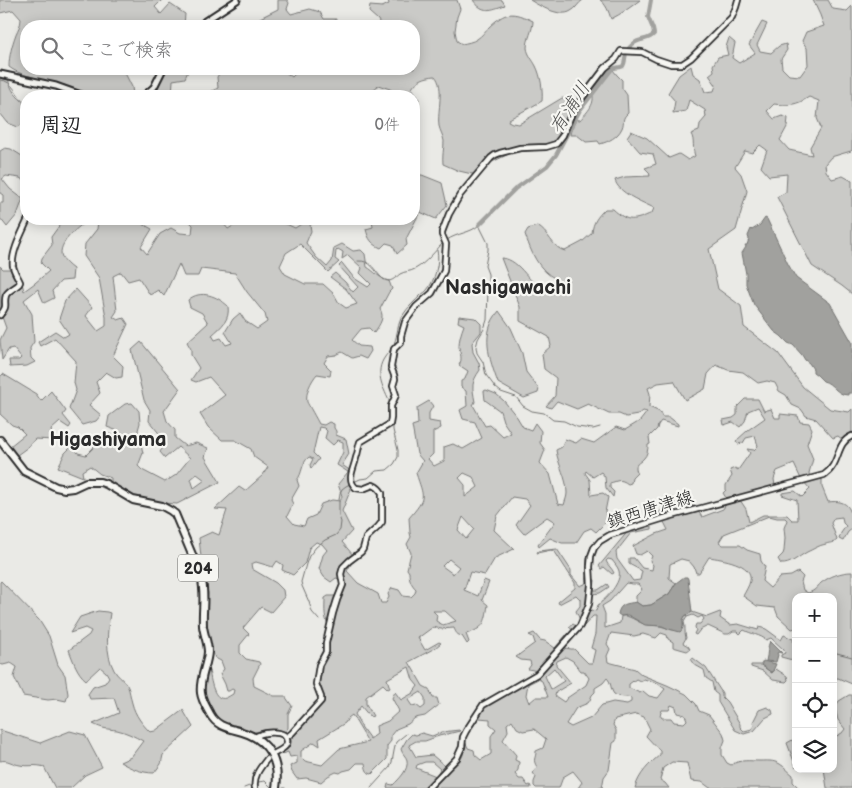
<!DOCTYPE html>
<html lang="ja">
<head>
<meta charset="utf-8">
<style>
  :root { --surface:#fff; --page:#f6f6f6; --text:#202124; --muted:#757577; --line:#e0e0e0 }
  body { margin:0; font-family:"Balsamiq Sans","Klee One",sans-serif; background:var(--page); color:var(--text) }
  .controls { position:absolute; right:15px; bottom:15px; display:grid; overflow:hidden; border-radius:10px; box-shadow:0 2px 12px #0003 }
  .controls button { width:45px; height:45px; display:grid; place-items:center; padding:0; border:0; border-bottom:1px solid var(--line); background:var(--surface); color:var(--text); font:25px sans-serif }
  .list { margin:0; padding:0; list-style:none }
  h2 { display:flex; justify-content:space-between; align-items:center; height:65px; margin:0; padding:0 20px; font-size:21px }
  h2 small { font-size:16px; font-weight:400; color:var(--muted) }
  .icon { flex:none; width:28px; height:28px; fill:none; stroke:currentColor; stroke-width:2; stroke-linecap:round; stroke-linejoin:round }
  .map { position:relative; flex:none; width:852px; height:788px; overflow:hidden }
  .search { position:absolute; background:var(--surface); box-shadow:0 2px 12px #0003; left:20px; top:20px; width:400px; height:55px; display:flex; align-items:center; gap:12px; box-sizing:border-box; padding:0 18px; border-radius:20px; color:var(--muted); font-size:19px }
  .panel { position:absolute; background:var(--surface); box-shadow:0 2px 12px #0003; left:20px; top:90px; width:400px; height:135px; border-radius:20px }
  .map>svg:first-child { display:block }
  .green { fill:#cacac7; stroke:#7a7a79; fill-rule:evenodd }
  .water { fill:#a1a19e; stroke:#727270 }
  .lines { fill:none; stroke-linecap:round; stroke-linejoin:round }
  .stream { stroke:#727270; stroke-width:1 }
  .river { stroke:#a1a19e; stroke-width:4 }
  .secondary-casing { stroke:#2b2b2b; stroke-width:8 }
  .primary-casing { stroke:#2b2b2b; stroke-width:9 }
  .highway-casing { stroke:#2b2b2b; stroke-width:10 }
  .secondary { stroke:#f6f6f2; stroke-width:4.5 }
  .primary { stroke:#f6f6f2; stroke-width:5 }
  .highway { stroke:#f6f6f2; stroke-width:6 }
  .labels { text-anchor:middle; stroke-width:4.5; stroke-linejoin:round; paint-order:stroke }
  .shield { fill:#f6f6f2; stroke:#686867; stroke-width:1 }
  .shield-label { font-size:16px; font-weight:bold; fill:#2b2b2b }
  .street-label { font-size:18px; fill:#2b2b2b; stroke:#f6f6f2 }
  .water-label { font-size:19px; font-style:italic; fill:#545453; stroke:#f6f6f2 }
  .quarter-label { font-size:20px; font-weight:bold; fill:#2b2b2b; stroke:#f6f6f2 }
</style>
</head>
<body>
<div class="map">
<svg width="852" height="788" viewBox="0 0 852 788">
  <rect width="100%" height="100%" fill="#eaeae6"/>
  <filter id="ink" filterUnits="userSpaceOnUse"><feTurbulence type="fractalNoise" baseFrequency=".02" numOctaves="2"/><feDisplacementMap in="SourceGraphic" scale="10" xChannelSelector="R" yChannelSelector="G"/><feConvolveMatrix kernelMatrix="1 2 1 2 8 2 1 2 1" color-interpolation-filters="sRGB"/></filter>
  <g filter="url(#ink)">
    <path class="green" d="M0 0H162L155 7 161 14 170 4 185 14 184 26H26V69H123L132 87 133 95 131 96H89C81 91 71 91 62 88 57 86 52 83 47 81 35 77 19 75 9 67 9 56 12 45 16 34 18 29 21 25 21 19L13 10 0 13Z
      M278 0H287L289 3 287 9 291 14 310 9 320 12 324 19H336V21L322 23 316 26H310L308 24 296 26H245L246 25 278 9Z
      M388 0H457L460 9 457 17 455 31 457 41 462 44C466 43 473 42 477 39 482 36 485 31 489 27 506 11 512 11 533 21 533 30 527 39 527 48 528 55 533 60 536 66 541 76 543 90 542 101L509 119 508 121 512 123 519 124 562 98 568 99 574 103 575 106 565 118 557 139 551 145 540 150 513 152 490 163 477 173 472 174 459 171 443 164C442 156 444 149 444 141 443 135 440 131 439 126 437 111 445 87 435 76 425 77 418 79 412 88L419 99 414 110V96H394L395 93 390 89 378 85 373 91 376 96H202L218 88 217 77 222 69H261L262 70 264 69H281L292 77 295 74 294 69H414V26H381L378 20 369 12 370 6 382 7 389 4Z
      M473 0H502L505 5C491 10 483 14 473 0Z
      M530 0H583C578 3 576 9 571 11 561 18 539 6 530 0Z
      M600 0H640C631 7 621 14 611 19 609 12 606 4 600 0Z
      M813 0H828L833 9 847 11 852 6V150L851 151 831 157 825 164 826 171 832 179 843 176 852 181V294L842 286 812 266 777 197 786 192 787 174 769 176 761 167 767 150 760 145 752 153 745 151 735 167 741 174 747 191 736 230 709 249 718 289 741 306 744 327 778 353 803 387 830 409 849 412 852 409V434L847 436 843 440 838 436 833 438 816 419 806 416 801 409 792 405 786 395 779 391 775 383 767 381 758 383 743 372 728 370 716 365 708 374 705 389 685 400 674 381 658 383 648 388 650 394 649 407 660 412 662 417H669L678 424V426L661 421 658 425 657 429 649 437 650 444 648 445C648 450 647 455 644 458 638 465 634 462 637 473L632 478 631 483 628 484C620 478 618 481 610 483V488L614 492 613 497 606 488 605 477 601 472 593 477 586 471 585 473 590 480 591 495 603 493 608 497 605 512 609 519 596 532 591 528 584 531 576 543H562L550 538 539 547 538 545 555 522 547 517 524 534 516 525 530 505 525 499 512 497 497 516 494 530 514 549 495 558 485 575 470 572 464 590 478 596 484 580 489 582 482 600 488 605C485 623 485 628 466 634L469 642 467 644 462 636C457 635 456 633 454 628L441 629 433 627 418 638 425 650 439 642 441 643 435 648 409 662 423 686 429 689 433 698H437L439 705 425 716 415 718 408 724 396 729 391 735V741L387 746V759L372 774C366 773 366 768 365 763H357L351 769 343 771 340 773 336 772 328 776 321 782 306 778 297 779 292 772 290 766 297 763V756L290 757 288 752 283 754 282 752 288 749 291 743V738L320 705 317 686 320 666 328 654 329 641 332 629C323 622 325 608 325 598L328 596H335L341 586 340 579 336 578 331 582 324 577 319 569 323 555 327 550 322 544 316 542 309 548 305 563 293 575 282 570 283 565 277 561 273 567 256 562 251 564 252 569 276 583 283 590 284 597 271 612 261 607 243 628 249 634 240 645V653L246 659 259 662 260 664 253 678 254 686 274 696H285L292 706 288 714V728L285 732 277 729 253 732 234 725 227 727 220 722 214 716 204 691 203 682 207 669 209 671C211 679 213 702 226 698 228 697 231 695 233 694L234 690 232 689 229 691H227L225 684 220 674 224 669 221 661 215 658 209 640 206 620 208 593 198 562 201 557 199 538 212 532 219 535 227 510 215 509 239 487 245 491 263 475 268 467 254 457 251 449 235 440H222L208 427 200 414 225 395 209 377 196 382 191 380 199 368 191 355V349L187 342 208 323 202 313 190 307 188 300C201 289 217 296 228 306 230 320 222 326 212 335L215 340 221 338 226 345 232 343 225 332 233 319 240 313 245 321 257 329 267 322 265 314 247 292 235 273 201 269 198 276H184L179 264 164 296 158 290 150 295 139 278 128 281 121 272 113 276 117 311 113 317 118 320 124 318 128 324 113 356 123 366 122 377 116 378 106 372 96 382 100 393 89 405 101 415 96 421 82 425 69 409 76 390 74 383 76 361 55 338 40 346 38 342 55 331 64 337 69 334 59 319 65 301 76 289 92 307 86 316 98 331 106 326V317L99 278 84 256 85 244 97 229 98 221 93 219H141V223L152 229 141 247 147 254 160 234 171 228 180 233 192 234 193 225 187 219H220L228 229 233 226 232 219H280L284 223 295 228 309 219H333L330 221 320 219 310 225 311 231 306 243 316 257 327 267 332 261 334 248 342 244 353 251 361 250 365 254 367 267C374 271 380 279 389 281L392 289 389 292 380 309C385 318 380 324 374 333L369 328 361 329 352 340 359 346 370 347 371 351 366 359 359 356 352 358 342 352 336 355 328 356 324 363 331 370 330 376 317 374C311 381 305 393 307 402 308 404 317 420 319 424L324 425 329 422 334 424V428L336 431V435L346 439 349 454 342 465 351 471 350 480 351 489 342 511 352 531 342 542 353 555 351 564 347 571 358 583 378 594 381 603H386L389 597 388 594 392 588 399 590 403 596 411 597 415 593 416 589C411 584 409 579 409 572L407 569 411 553 407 544 411 537 410 533 409 518C427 497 424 498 416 473L423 461 417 454 412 426 418 424 417 408 429 401 433 406 429 413V421L440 423 441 428 433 432V454L428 459 434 466 444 461V447L453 444 463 449 482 438 475 422 463 419 460 410 467 406 466 391 461 387V381L465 379 468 371 459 365C463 359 460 354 459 347 459 339 461 333 464 325L458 322 459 316 475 318 481 324V332L472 343 473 352 479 363 480 370C471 383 472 386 475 402L473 405 485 426 490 425 503 437 511 433 503 421 500 411 485 400 484 391 486 390 496 394 504 401 517 417 523 427 531 430 535 423 541 431 540 443 545 450 540 463 550 474 558 504 564 505C565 501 567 497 567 493 567 478 558 465 556 450L562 447 565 439 576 443 581 439 594 443 616 427 625 430 640 421 647 412 643 411 638 415 626 417 619 414H609L588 404 577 409 557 401 551 408 546 406 555 396 556 378 544 369 542 354 551 346 549 337 520 321V307L501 258C522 259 529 288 546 288L556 279C538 270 531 252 525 234L528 229 537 226C549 232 552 248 565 251L582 242 592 233C593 222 597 217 605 209H613C628 223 634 221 652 213L654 208C642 202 618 193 615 180L625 177 650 176 649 172 645 168 656 164 653 154 640 152 627 137 631 131 647 138 669 158 679 154 688 160 695 156C692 148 695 141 691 134L699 131 700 124 706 117 705 110 689 100 686 111 673 113 675 101 668 93 679 75 691 66 693 74 700 79 705 92 714 91 716 85 709 75 714 71 713 65 718 57 728 55 726 47 729 38 735 43 732 58 739 63 755 53 749 45 762 22 767 24 757 45 760 51 771 53 779 46 786 44 787 50 781 59 782 68 789 75 800 76 808 65 807 48 802 41 806 32 824 26 820 15ZM809 97 819 101 817 118 821 128 810 147 812 155 789 150 780 140 787 127 788 118 782 116 774 119 767 111 774 104C788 106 797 105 809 97ZM300 244 328 272 339 262 335 259 336 251 338 249 343 252 342 259 348 255 362 268 360 273 371 284 368 287 354 278 342 263 339 266 358 287 353 292 345 282 335 273 330 277 346 289 357 304 346 308 339 303 334 294 323 284H305L285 274 280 266 286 253ZM319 427 324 428 327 431 325 438 333 445 338 440 343 442V452L337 465 348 472 338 484 342 496 340 501 332 500 321 504 316 515 307 519 304 526 294 524 287 516 293 504 291 500 299 486 297 480C303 473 301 463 309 457L313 459 310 465 311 469 319 459 313 453ZM464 473 473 477 478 487 465 497V485L459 478ZM463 517 474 529 466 539 458 530ZM449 559 459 567 453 574 442 566ZM433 611H445L456 621 443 625 436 621 437 615ZM409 667 413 680 418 686 413 693 401 700 395 692 392 698 399 711 388 721 376 726 377 734 370 739 362 728 355 714 361 706 370 717 373 716 366 704V697L383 684 388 689 390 688 387 679ZM421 692 425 698V706L421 709 416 705 412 706 408 700ZM352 715 368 742 339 749 322 765 305 761 301 757V751L314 742 320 746 319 739 345 723 348 718Z
      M159 69H189L185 78 173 80 172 96H147L158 82 156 77Z
      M608 70H613L617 75 622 80V88L627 95 628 113C621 119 625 121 622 128 618 137 608 142 600 144L598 141 586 142 577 135H570L573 119 580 120C588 111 596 104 592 92Z
      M0 76 8 78C11 91 16 96 26 104V122L18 127 8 123 0 113Z
      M5 148 11 149 22 156H26V182L20 178 6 176 2 179 10 189 23 199 17 215 7 227 0 218V203H3V195L0 193V151Z
      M414 175H422L442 183 447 205 436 219 420 212 406 239 407 245 397 254 393 245 386 243 381 248C372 244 368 239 366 229L373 227 372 219H387L389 222 395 219H414Z
      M64 219H89C80 226 56 243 62 257 64 262 69 266 73 269L72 280 61 281 52 291 54 298 44 303 38 289 24 300 32 314 34 342 30 348 31 358 35 362 27 366 10 367 9 360H19L21 358 13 348 9 349 2 360 0 340 6 328 1 314 0 313V266L3 269H10L21 279 24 291 35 283 49 271 41 263 42 258 52 245 51 237Z
      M499 311 511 328 522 353 526 372 539 389 538 393 524 398 498 383C489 358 480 333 499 311Z
      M141 342 180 389 164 411 167 421 175 430V438L185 446 196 443 208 448 205 457 220 482 177 504 163 503 141 498H130L111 485V478L100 474 90 466 82 471 83 477 58 467 65 453 72 446 78 453 86 455 94 447 90 440 106 433 117 437 118 431 107 427 109 416 125 404 132 403 139 411 140 423 138 430 143 453 138 466 142 470 165 482 176 475 190 458 178 447 165 458 160 452 166 442 149 421 150 410 144 400 132 350ZM197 474 205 480 194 488 191 479Z
      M3 374 36 394 41 401 51 391 66 411 63 415 71 425 69 428 60 422 51 430 54 440 35 439 28 447 17 455 10 446 25 434 18 427 12 425 0 414V377Z
      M745 399H758L764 411 771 409 775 418H780V414L798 416 800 422 809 423 812 429 807 444 813 459 809 473 810 479 822 477V487L828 502C850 499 852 510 852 529L848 532 843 541 839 539 841 533 846 526 843 523 842 517 834 518 831 523 837 540C833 544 831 542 826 544 819 545 812 550 807 552 798 557 790 565 781 564L778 559 783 554 784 551 785 538 784 528 787 520 785 518H777L769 516 724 534 719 542 723 545H740L747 550 760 554 761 561 765 567 762 581 770 588 780 577 791 576 798 572 803 577 801 582 803 590 808 593C815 591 817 587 821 583 830 576 841 572 852 572V684L838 678 833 679V597H796V628L792 629 778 616 775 608 757 606 743 596C745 592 749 586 750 581 754 563 721 559 709 557L699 573H696L694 567 689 561 681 559 670 564 669 578 676 583 669 594 651 605 642 606 636 602V596L640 592 642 589 638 584H633L626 583 610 601 602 606 605 614V628L620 623 621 616C630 615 635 621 644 624 649 626 655 625 660 626 673 629 670 633 684 626L682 620 685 616 692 612 707 617 720 612 721 613 720 618 730 625 738 624 758 630 759 627 766 629 781 640 784 635 795 640 796 639V661L781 657V655L785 653 784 650 771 638 766 640C761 635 751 634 744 630L740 634 737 631H733L729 634H725L708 626 700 630 696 635 694 634 696 630 695 627 696 624H700L704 619 702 616 698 618 693 615 687 617 684 622C686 628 684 631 686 638L683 643 688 646 690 649 687 651 673 647V642L668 639 667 635 661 633 656 638 643 634 634 636 611 633 607 644 610 649 607 656 608 662 635 669 642 675 667 685 686 694 696 704 699 711 709 715 723 733 725 740 722 748V755L727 763 731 765C740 759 750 761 760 761 767 761 773 760 780 764 785 767 789 772 793 775V782L799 788H710L702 782 691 781 687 763 672 762 663 768 660 780 665 783 669 788H635C639 774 649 764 660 755V751L646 736 650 729 644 717 636 714 615 719 613 725 616 730V741L613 743 609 770 604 777 602 788H578L582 782 573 771 563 777 559 788H536L534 786V782L536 777 533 773 537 767C532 759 536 759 536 751L543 748 546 739 534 729 523 731 517 728 512 720 507 724 508 731 503 740 516 755 515 760 519 762 518 770 515 774 519 779H523L528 786 530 785 531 787V788H387L388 784 393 785C399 779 409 770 407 760 406 756 402 754 401 749L407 739 412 734 416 735 422 733 432 736 442 732 459 730 460 731 439 736 425 741H416L409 745 416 757 432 755 445 766 442 772 444 774C457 764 466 760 464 741H465L468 748 474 750 475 755 481 760 491 754V736L496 729 490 724V719L479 718 475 721 474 720 482 707 534 678 538 671 528 669 531 665 530 661 521 660 516 657 535 643 533 637 529 635 534 633 540 640 545 641 555 648 566 635 568 637 560 647 571 649H574L588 663H592L595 650 591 648 595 634 596 616H593L584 626 579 625 574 631 569 627 573 624 576 626 580 620 576 611 580 606V599L576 595 559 604 558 602 575 588V583L555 552 551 550 537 553 538 551 557 549 571 570V575L580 586 585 584C590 572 584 566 588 554L589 555 590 578 595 580 594 590H598L607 584 609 587 600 593 593 594 591 603H587L585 613 592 610 596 611 598 605C606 599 622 582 619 571 618 567 614 563 612 560L608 559 606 561C608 566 612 568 614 573L612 574 604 567 601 569 599 566 629 530 652 525V529L631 533 616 552 617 559 633 581 640 580 642 571 629 564V558H634L642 568 652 570 653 565 650 561 652 556 647 551 640 555 636 554 633 546 656 534 668 530 659 512 665 509 668 515 677 510 674 504H667L666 498H673L675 503 685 500 689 508 694 505 702 517 723 509 728 501 723 493 726 490V485L732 476 730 470 735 468 738 470 750 453 747 449 754 450 758 446 755 436 746 438 743 443 738 444 736 441 748 430 765 418 758 407 748 411 745 421 740 427 733 422 724 425 723 420 733 418 737 415V407ZM794 464 801 479 810 489 802 497 795 491 782 493V495L797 500 798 520H792L787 515H763L749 522 746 509 740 500 775 486 774 479 777 471ZM566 657 573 661 581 671H584L589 678 586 685 567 698 564 702 555 696 556 692 571 683 556 665 557 661ZM554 668 564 681 551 689 545 676ZM607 678C612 683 610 689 614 694 619 698 626 696 631 698V702L627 704 613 702 602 705 591 718 571 727 566 724 576 708 588 703 590 700 592 695 595 692V688L603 683ZM538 679 542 681 548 697H536L529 703 526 695 528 684ZM636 679 640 681 644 679 657 683 665 689 658 698 649 696 643 691 640 693 629 688V684ZM671 705 676 707 677 713 685 715 687 720 684 723 674 722 671 718H662L660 715 662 710H669ZM425 762H432L440 769 436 776 416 768 417 765Z
      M1 581 39 620 49 636 58 665 65 675 68 694 66 701 57 699 48 700 23 696 14 677 17 667 11 663 3 665 0 664V582Z
      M98 611 107 612 110 613C107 632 105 653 114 670 117 676 123 679 127 685 130 690 130 697 132 703 135 715 142 724 150 732L155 731 183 710 193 727 163 755 161 764 154 773C142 773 130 768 120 762L131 757 143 741C134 736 126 732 117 730 107 729 103 729 93 724L119 713 114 698 90 699 88 694 93 687 105 683 109 677 106 672 100 667 86 680C77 673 73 660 69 650L89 635 91 631 85 628 70 633 80 617Z
      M693 658 706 668 722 693V697L727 702 740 724V727L744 731 752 729 754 725 753 722 759 710 767 707 772 710 773 714 765 718 754 731 744 734 735 730 718 702V695L714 692 712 682 706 678 704 670 695 665 691 659Z
      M751 665H761L772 673 776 669 787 676 788 680 786 682 773 680 763 671 751 667Z
      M849 695H852V788H827L824 769H833V738L842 733 845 729 838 720 835 708 839 701Z
      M0 730 40 743 70 731 85 735 102 767 85 775 71 788H55L44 767C36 764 28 767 20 765 12 764 8 759 0 761Z
      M796 738V767L787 743Z"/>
    <path class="water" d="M765 218 767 219 788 264 796 278 830 303 852 342V393H848V395C836 395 833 383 823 381L817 375 813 372V369L809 363 805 360 802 355 793 345 788 343 781 336 774 331 754 305 746 284V274L742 253 746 247 745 245H747L749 239 748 236 751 229 752 230 760 225Z
      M684 577H687L688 579 692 612 685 616 683 620C683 626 684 628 680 632L669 629 662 626 645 625 628 615 621 616 618 614C620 603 627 604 636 602L642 606 651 605 669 594 676 583Z
      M770 641 782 653H781L779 652 777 653 778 655 776 662 766 661C768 654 767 647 770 641Z
      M763 661 776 664 772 673 761 665Z"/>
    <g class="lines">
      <path class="stream" d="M0 80C14 80 16 97 26 103
        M447 240C457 233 471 233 479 225L488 243V250L485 266 488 274V289L487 320 484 329 478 339 476 347 477 353 483 362 486 375 495 387 501 392 516 397 523 406 532 411 544 413 553 420 564 421 577 427 593 429 600 427
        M358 261C372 260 374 271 383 279 390 284 395 278 400 274 405 271 410 272 415 269 426 263 435 251 444 242
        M390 403C384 389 375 375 383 360 386 354 392 350 394 344 398 334 397 324 403 315 408 307 415 301 421 295 423 293 426 292 427 290 435 281 440 261 437 250
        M319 620 312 612 309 602 302 586 301 582 306 564 309 556 316 547 325 540 336 535 340 530 341 522 339 516V500L340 493 342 489 346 486 360 479 368 478 376 471 387 470 394 464 398 457V450L393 430V409
        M793 641H796
        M833 652 852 657
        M258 782 265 781 272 788
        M244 788 252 785
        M283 788H285
        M371 788 390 767 392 762 394 751 396 742 406 734"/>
      <path class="river" d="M479 225 515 189 547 166 556 155 580 110 612 69C615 67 621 68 623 66 627 61 622 52 633 44 640 38 648 41 654 34L653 29 648 17 651 0"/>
      <defs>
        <path id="secondary" d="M0 315C9 305 3 305 6 295 9 290 15 288 19 284L20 282C18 277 14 272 13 266 11 252 23 231 28 219
          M255 737C262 732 277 731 284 735 292 744 283 749 275 753
          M287 737 292 733 321 701V697L316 684 319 665 326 652V643L333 613 337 600 343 585 341 574 343 567 349 561 361 552 363 549 366 538 378 527 382 522V493C380 489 378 487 373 485L363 489 356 488C346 479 354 469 356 458 358 453 358 448 360 442L390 424 391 418V406L396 395 393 386 395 379 394 375 391 367 394 349 401 342V336L405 322 416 307 432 293 444 271 446 244 442 235V232L449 214 460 195 491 158 495 155 500 153 520 148 546 147 556 144 563 135 572 113 576 106 605 68 616 59 621 51 642 52 656 59 671 64H682L691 58 732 17 736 7 738 0
          M255 788C253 776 260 768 267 759
          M428 788 457 758 462 747 463 737 466 731 483 705 537 674 580 626 589 604 591 585 590 567 591 556 594 548 600 541 610 535 668 517 824 475C841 464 835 443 852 436"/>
        <path id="primary" d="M201 26 205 21 237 0
          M0 74 56 86 84 96
          M144 96 154 87 163 69"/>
        <path id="highway" d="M0 440 24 471 56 487 65 489 73 488 86 482H100L106 484 133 500 162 506 171 511 175 514 201 576C206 595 202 608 203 626 204 635 208 643 208 652 207 666 199 679 201 693 202 701 207 708 210 714 217 727 229 728 242 732 269 740 280 762 276 788"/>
      </defs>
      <use href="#secondary" class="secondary-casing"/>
      <use href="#primary" class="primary-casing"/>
      <use href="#highway" class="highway-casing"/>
      <use href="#secondary" class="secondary"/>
      <use href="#primary" class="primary"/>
      <use href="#highway" class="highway"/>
    </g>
  </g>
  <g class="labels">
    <rect class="shield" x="178" y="554.5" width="40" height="27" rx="4"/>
    <g class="shield-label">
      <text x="198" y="574">204</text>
    </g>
    <g class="street-label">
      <text transform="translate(650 509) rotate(-17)" y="6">鎮西唐津線</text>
    </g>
    <g class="water-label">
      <text transform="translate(569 107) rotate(-57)" y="7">有浦川</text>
    </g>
    <g class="quarter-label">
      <text x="508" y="294">Nashigawachi</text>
      <text x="108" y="446">Higashiyama</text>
    </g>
  </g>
</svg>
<div class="controls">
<button>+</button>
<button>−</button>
<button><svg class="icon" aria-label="locate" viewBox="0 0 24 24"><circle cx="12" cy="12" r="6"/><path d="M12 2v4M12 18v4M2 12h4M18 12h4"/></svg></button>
<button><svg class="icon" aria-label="layers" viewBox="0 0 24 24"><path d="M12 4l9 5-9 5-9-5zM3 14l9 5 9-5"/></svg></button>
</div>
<div class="search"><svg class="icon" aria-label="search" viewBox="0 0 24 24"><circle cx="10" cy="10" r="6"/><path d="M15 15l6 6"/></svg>ここで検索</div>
<section class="panel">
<h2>周辺<small>0件</small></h2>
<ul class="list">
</ul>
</section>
</div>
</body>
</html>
